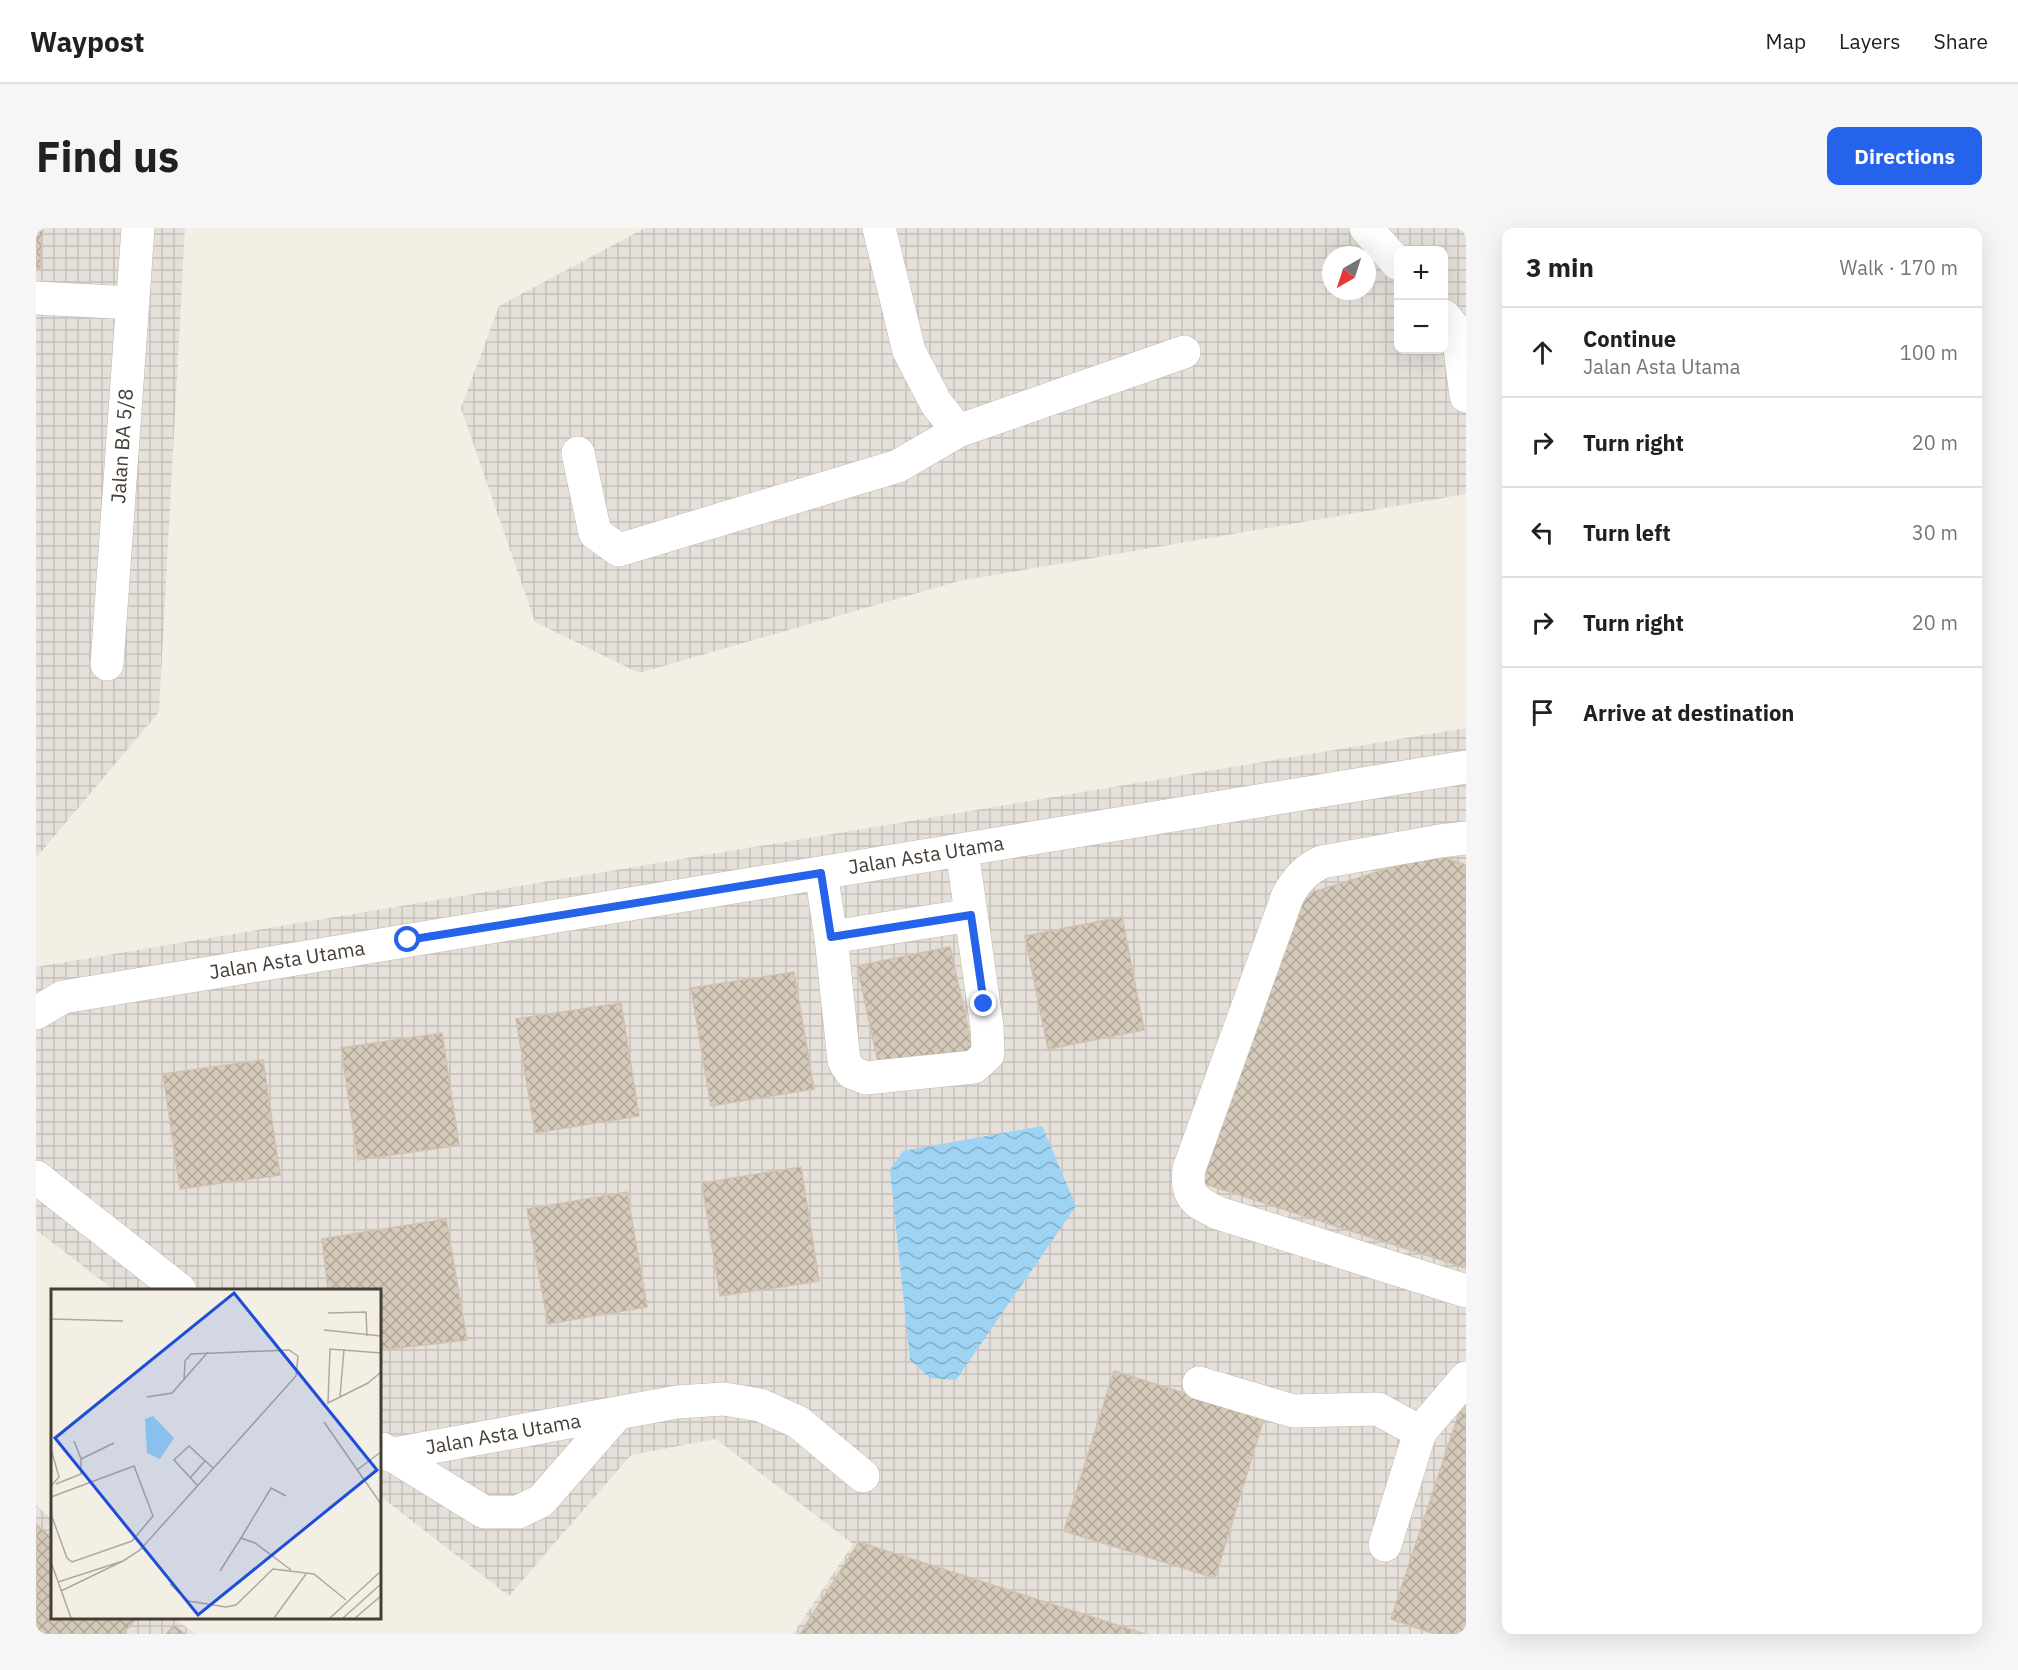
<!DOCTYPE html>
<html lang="en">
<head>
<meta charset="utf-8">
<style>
  :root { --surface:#fff; --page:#f6f6f6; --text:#202124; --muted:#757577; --line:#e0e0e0; --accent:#2563eb }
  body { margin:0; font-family:"IBM Plex Sans",sans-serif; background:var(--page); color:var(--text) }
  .controls { position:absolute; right:18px; top:18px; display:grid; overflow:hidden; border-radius:12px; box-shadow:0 6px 24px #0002 }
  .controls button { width:54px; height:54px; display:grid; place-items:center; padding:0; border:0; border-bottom:2px solid var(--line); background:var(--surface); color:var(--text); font:30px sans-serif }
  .compass { position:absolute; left:1286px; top:18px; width:54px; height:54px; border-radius:50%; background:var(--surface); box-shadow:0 6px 24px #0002; rotate:219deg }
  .stop { position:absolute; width:18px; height:18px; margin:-14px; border:4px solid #2563eb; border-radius:50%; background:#fff }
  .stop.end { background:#2563eb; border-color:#fff; box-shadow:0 2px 6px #0008 }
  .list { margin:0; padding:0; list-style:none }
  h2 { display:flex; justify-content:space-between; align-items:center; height:78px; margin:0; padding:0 24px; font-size:26px }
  h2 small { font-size:20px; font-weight:400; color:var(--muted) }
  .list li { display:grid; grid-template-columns:39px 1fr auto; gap:18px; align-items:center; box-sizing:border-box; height:90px; padding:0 24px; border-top:2px solid var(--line) }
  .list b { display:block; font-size:22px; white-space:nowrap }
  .list p { margin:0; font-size:20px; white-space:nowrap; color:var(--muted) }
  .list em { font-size:20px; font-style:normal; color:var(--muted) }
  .icon { flex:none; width:33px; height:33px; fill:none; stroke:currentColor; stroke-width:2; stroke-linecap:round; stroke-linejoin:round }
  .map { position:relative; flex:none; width:1430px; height:1406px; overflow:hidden; border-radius:12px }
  header { display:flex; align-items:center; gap:36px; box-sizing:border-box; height:84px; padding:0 30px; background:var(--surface); border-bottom:2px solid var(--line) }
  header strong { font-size:28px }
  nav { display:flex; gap:33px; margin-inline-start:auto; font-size:21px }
  .intro { display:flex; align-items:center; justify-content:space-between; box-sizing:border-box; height:144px; padding:0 36px }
  h1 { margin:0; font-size:42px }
  .button { padding:15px 27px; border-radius:12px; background:var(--accent); color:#fff; font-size:21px; font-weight:700 }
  main { display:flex; gap:36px; padding:0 36px }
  aside { flex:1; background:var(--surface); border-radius:12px; box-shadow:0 6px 24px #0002 }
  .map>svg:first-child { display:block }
  .industrial { fill:url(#industrial-grid); fill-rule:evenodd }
  .water { fill:url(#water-waves) }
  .building { fill:url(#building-cross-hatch); stroke:#d1c1ad; stroke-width:1.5 }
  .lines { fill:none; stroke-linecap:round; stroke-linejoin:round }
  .minor-casing { stroke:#c2b9aa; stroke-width:34 }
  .minor { stroke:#fff; stroke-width:33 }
  .route { stroke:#2563eb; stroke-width:8 }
  .labels { text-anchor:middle; stroke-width:6; stroke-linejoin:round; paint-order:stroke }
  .street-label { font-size:20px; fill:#463e34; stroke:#fff }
  .inset-road { fill:none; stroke:#aea89e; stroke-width:1.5 }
  .view { fill:#1d4ed8; fill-opacity:0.15; stroke:#1d4ed8; stroke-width:3 }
  .inset-edge { fill:none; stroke:#463e34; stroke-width:3 }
</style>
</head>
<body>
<header>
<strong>Waypost</strong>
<nav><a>Map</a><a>Layers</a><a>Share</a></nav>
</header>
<div class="intro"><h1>Find us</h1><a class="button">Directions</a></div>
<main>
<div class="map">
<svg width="1430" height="1406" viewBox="0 0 1430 1406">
  <defs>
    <pattern id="industrial-grid" width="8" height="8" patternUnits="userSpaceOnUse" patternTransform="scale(1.5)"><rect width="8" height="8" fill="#e5e0da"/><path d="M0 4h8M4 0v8" fill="none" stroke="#c6c1bc"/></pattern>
    <pattern id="water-waves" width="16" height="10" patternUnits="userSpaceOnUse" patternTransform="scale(1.5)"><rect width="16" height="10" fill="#9ed4f3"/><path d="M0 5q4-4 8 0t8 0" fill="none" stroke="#83adc6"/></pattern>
    <pattern id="building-cross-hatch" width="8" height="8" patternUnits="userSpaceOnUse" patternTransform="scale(1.5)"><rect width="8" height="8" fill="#d5caba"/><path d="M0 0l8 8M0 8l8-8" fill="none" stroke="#afa598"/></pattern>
  </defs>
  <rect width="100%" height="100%" fill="#f3efe5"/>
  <path class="industrial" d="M0 0H149L123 484 0 630Z
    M609 0H1430V266L923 353 603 445 499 394 425 180 463 78ZM1362 22H1408V122H1362ZM1295 27H1331V63H1295Z
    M1430 500V1406H757L817 1316 680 1211 595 1227 473 1368 344 1268V1062H78L0 1002V739Z
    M0 1277 16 1291V1390H139L159 1406H0Z"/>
  <path class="water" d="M1006 898 1040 978 920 1152 894 1150 874 1132 854 942 867 923Z"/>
  <path class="building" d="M0 0H7L4 41H0Z
    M1398 626 1430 637V1040L1166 955 1264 668Z
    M1086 689 1108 802 1012 821 989 708Z
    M914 719 938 827 845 847 821 738Z
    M758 744 778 861 675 878 655 760Z
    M585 775 603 888 499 905 480 791Z
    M406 805 423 917 322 932 305 820Z
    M227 832 244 947 144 961 127 846Z
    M765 939 783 1053 684 1068 666 955Z
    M591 964 611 1079 512 1096 491 981Z
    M410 991 431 1112 344 1122V1062H292L286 1011Z
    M1078 1143 1228 1190 1179 1350 1028 1303Z
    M1426 1176 1430 1177V1398L1427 1406H1399L1355 1391Z
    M0 1296 16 1310V1390H101L87 1406H0Z
    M823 1314 1109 1406H764Z
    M138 1397 149 1406H130Z"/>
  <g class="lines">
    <defs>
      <path id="minor" d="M843 0 873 123 900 175 922 203 1148 124
        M1330 0 1362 36
        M0 70 97 75
        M1408 88 1422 105 1430 168
        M542 225 559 305 583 322 862 238 922 203
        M71 436 102 0
        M1430 610 1404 613 1286 634C1269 642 1261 652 1252 667L1153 941C1149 968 1159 974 1182 985L1430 1063
        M785 645 795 709 808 833 815 844 830 850 938 839 952 826 951 799 926 622
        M795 709 935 687
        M0 785 27 769 1430 539
        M0 949 144 1062
        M1163 1155 1257 1183 1342 1181 1384 1204
        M346 1221 448 1284H482L505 1273 581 1186
        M353 1227 641 1174 688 1171 724 1177 762 1194 827 1248
        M1349 1317 1384 1204 1430 1150"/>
    </defs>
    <use href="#minor" class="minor-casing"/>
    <use href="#minor" class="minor"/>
  </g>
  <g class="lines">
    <path class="route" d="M372 712 785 645 795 709 935 687 948 776"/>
  </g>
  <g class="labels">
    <g class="street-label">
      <text transform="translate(86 218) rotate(-86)" y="7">Jalan BA 5/8</text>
      <text transform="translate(890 627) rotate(-9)" y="7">Jalan Asta Utama</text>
      <text transform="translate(251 732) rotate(-9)" y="7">Jalan Asta Utama</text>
      <text transform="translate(467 1206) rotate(-10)" y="7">Jalan Asta Utama</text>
    </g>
  </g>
  <g transform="translate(15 1061)">
    <rect width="330" height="330" fill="#f3efe5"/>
    <path d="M102 127 123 149 109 170 96 164 94 130Z" fill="#9ed4f3"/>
    <path class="inset-road" d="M277 24 315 23 316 47M0 30 72 32M273 41 330 47M330 64 279 60 277 114 317 94 330 83M96 108 121 104 157 63M289 108 293 60M273 133 330 215M0 160 8 188 0 197M30 170 63 154M306 181 330 163M139 189 154 172M5 195 30 185V170L23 152M147 197 123 171 138 157 162 179M0 208 83 177 102 227 81 252 21 273 16 269 0 225M190 249 220 199 235 207M72 272 89 261 245 87 247 67 238 61 140 65 134 72 133 91M0 273 20 329M169 282 190 249 204 254 240 281M7 293 72 272 10 302M119 295 137 312 175 318 185 316 222 280 263 285 295 311M223 329 255 285M279 329 330 282M292 329 330 295M304 329 330 307"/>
    <path class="view" d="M183 4 326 181 147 326 4 149Z"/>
    <rect width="330" height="330" class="inset-edge"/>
  </g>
</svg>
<div class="controls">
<button>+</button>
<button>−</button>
</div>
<svg class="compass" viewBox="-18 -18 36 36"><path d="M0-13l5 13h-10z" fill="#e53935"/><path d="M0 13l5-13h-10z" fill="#757577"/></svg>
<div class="stop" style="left:372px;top:712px"></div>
<div class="stop end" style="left:948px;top:776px"></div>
</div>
<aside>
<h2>3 min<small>Walk · 170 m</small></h2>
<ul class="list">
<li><svg class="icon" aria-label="ahead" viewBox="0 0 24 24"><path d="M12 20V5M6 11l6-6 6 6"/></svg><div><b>Continue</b><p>Jalan Asta Utama</p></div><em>100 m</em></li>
<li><svg class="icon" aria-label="right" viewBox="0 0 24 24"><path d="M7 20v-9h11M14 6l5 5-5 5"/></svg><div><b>Turn right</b></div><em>20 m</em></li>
<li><svg class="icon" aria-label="left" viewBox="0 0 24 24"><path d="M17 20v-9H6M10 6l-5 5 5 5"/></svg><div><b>Turn left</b></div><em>30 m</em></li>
<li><svg class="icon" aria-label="right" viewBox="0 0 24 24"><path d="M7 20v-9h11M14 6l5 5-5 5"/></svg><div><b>Turn right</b></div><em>20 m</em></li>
<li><svg class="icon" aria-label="arrive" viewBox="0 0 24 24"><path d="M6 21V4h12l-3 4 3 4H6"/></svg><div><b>Arrive at destination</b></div></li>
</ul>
</aside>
</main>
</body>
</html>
